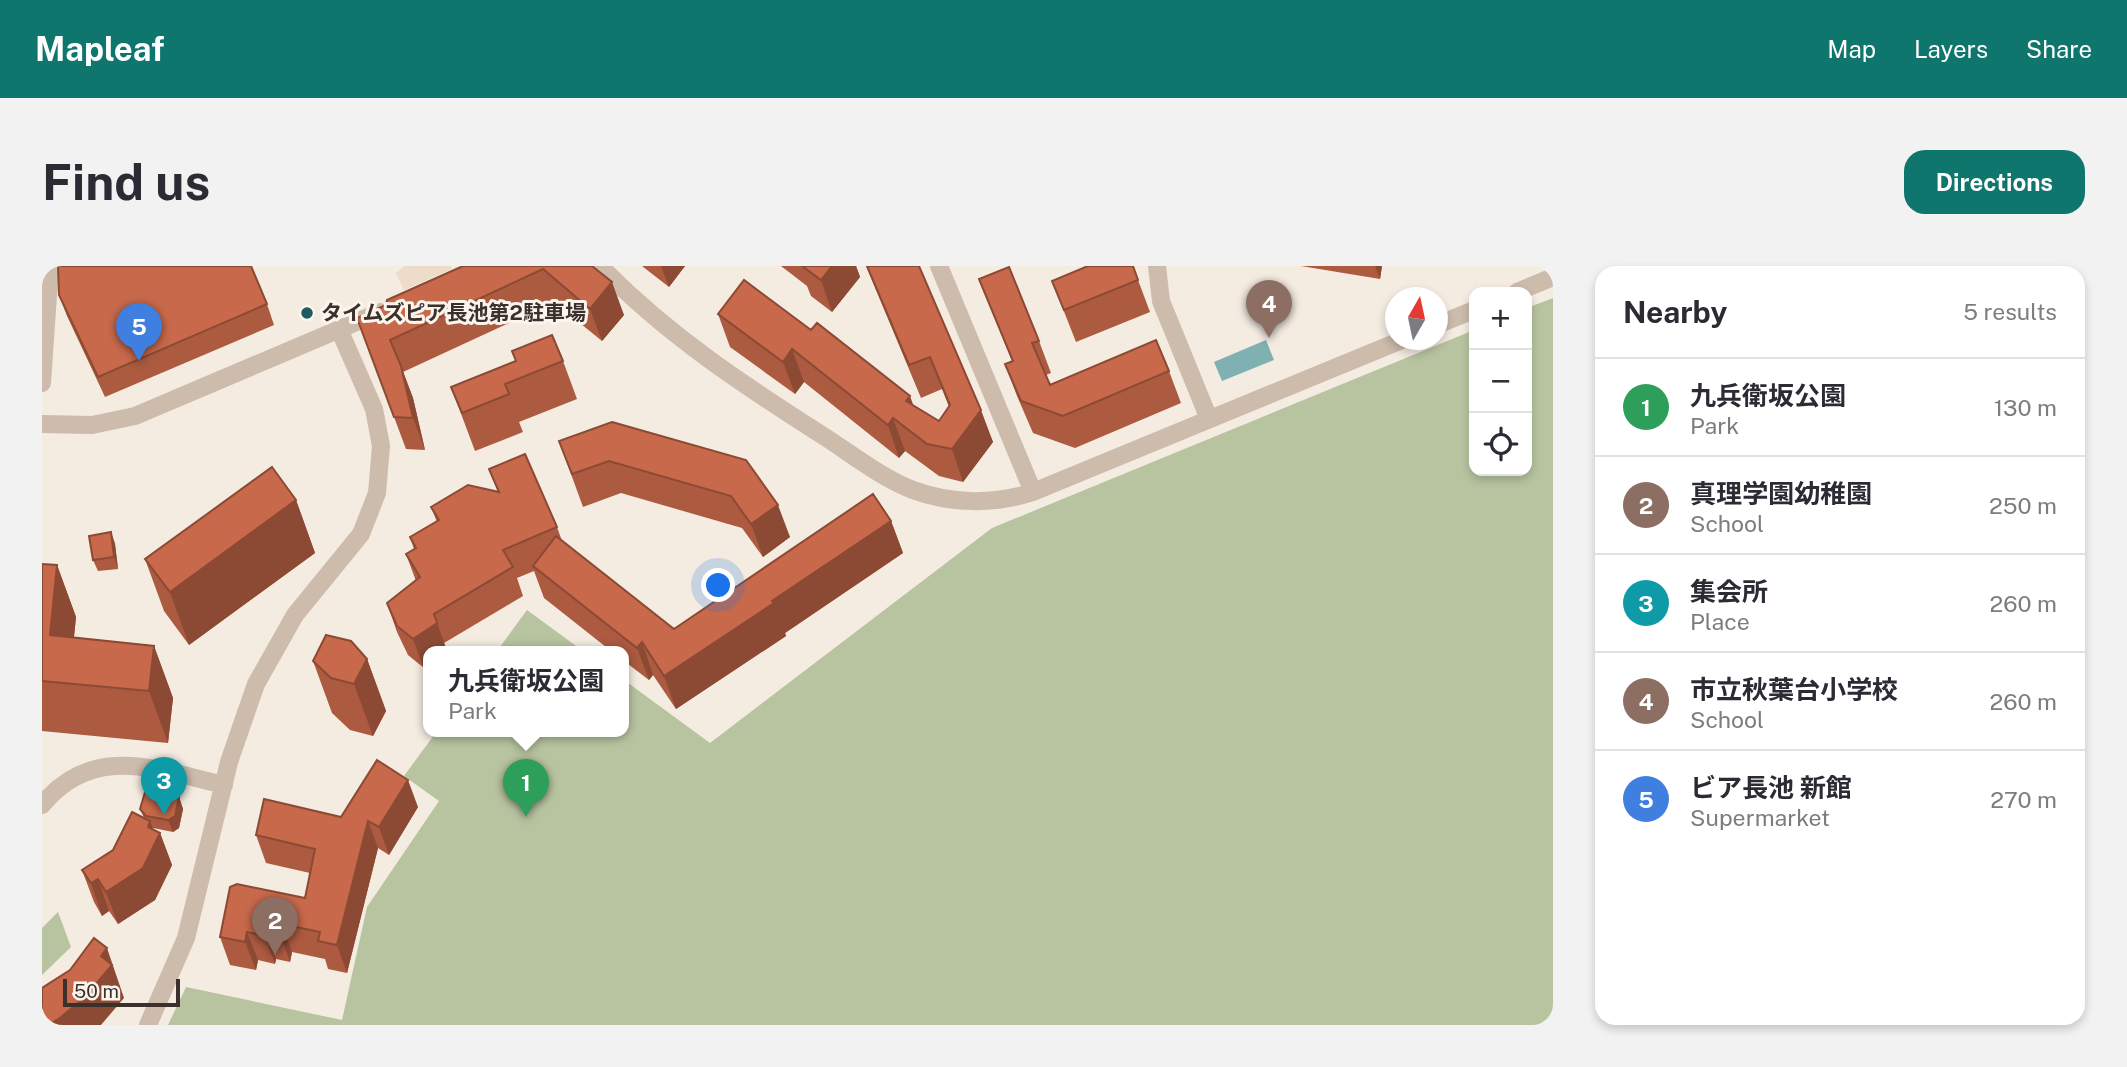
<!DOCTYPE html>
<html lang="en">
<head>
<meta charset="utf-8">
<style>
  :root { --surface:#fff; --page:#f2f2f3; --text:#2b2b33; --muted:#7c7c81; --line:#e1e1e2; --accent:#0f766e }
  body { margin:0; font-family:"Public Sans","Noto Sans JP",sans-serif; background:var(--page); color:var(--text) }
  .controls { position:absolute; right:21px; top:21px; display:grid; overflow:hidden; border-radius:14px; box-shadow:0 4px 10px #0003 }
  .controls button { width:63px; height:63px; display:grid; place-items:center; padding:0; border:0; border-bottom:2px solid var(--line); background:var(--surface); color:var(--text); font:35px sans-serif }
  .compass { position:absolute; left:1343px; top:21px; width:63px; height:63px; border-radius:50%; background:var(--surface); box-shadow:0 4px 10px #0003; rotate:9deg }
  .scale { position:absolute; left:21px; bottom:18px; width:117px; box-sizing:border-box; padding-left:7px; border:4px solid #3b302b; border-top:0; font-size:19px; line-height:24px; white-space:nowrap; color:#3b302b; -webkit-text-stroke:5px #fbf5ee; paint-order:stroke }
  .you { position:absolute; left:677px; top:320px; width:24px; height:24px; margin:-18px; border:5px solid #fff; border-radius:50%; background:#1a73e8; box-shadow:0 0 0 10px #1a73e833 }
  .badge { display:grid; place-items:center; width:46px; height:46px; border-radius:50%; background:var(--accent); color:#fff; font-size:23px; font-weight:700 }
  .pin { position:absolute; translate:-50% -58px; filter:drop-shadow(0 2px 4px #0008) }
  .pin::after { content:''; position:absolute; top:37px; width:24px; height:21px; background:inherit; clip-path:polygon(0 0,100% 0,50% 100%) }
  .popup { position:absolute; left:381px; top:380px; width:206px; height:91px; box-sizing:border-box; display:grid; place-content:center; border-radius:14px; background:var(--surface); filter:drop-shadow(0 2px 5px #0005); font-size:23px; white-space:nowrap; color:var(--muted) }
  .popup b { font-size:26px; color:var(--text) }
  .popup::after { content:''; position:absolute; left:50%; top:100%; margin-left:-14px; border:14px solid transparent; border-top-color:var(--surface) }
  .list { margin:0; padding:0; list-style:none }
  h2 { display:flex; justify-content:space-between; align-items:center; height:91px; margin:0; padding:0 28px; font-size:30px }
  h2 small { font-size:23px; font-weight:400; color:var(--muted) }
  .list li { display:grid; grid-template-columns:46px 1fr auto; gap:21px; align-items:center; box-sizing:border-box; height:98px; padding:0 28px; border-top:2px solid var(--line) }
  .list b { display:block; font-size:26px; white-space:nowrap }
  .list p { margin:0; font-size:23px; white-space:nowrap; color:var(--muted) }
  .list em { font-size:23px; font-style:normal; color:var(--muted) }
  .icon { flex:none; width:38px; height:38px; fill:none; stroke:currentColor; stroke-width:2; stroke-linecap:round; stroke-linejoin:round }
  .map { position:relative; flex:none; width:1511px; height:759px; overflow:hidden; border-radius:21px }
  header { display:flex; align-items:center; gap:42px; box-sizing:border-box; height:98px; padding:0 35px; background:var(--accent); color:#fff }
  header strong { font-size:33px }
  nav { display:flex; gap:38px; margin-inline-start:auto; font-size:24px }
  .intro { display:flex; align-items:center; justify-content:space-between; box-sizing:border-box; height:168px; padding:0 42px }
  h1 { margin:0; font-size:49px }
  .button { padding:18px 32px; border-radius:21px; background:var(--accent); color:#fff; font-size:24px; font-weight:700 }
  main { display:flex; gap:42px; padding:0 42px }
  aside { flex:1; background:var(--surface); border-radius:21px; box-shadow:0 4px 10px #0003 }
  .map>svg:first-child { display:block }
  .green { fill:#b8c4a0 }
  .plaza { fill:#ecdcc8 }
  .water { fill:#7fb0b2 }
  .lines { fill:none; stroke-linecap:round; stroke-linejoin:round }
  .minor { stroke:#cdbbac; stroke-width:18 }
  .wall { fill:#ac5a40 }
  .shaded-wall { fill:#8c4a34 }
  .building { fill:#c8694b; stroke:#8c4a34; stroke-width:2 }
  .poi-dot { fill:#1f5a5e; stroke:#fbf5ee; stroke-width:2.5 }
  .labels { text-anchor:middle; stroke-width:6; stroke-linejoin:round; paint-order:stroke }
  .poi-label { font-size:21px; font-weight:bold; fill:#3b302b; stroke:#fbf5ee; text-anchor:start }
</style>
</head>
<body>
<header>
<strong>Mapleaf</strong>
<nav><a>Map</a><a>Layers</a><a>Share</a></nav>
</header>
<div class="intro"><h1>Find us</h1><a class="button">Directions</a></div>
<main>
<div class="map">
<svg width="1511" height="759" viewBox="0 0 1511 759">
  <rect width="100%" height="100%" fill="#f4ebe1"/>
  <path class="green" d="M1511 32V759H126L144 721 300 754 325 641 397 535 362 510 395 465H582V414L668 477 950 262 1432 64V205H1485V42Z
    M485 344 541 385H455Z
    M16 646 29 681 0 709V662Z"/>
  <path class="plaza" d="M363 0H409L410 3 362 24 354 7Z"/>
  <path class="water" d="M1224 74 1232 94 1180 115 1172 96Z"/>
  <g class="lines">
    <path class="minor" d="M558 0C625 69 703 120 783 171 811 189 840 212 871 224 909 238 952 239 991 226L1360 74
      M897 0 991 226
      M1115 0 1119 35 1167 153
      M1475 26 1511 11
      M1395 59 1432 44
      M0 117 8 0
      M0 158 50 159 93 150 338 46
      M0 539C51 476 116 504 182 519
      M106 759 144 672 187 496 214 418 253 349 319 268 335 227 339 180 332 143 297 63"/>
  </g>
  <path class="wall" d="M421 0H550L582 49 560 75 512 36 361 106 371 132 383 184 364 183 315 52Z
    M600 0H643L627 21Z
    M739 0H814L818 11 790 46 769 30 765 20Z
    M824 0H877L951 176 921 216 897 210 863 185 857 192 762 116 753 128 688 81 676 48 872 140 897 155 907 141 900 123 879 132Z
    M1259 0H1340L1338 13Z
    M937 13 997 75 1009 107 1004 109 1008 119 1127 105 1139 137 1033 182 991 167 975 130 963 98 970 95Z
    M1096 14 1108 46 1034 76 1010 15Z
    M17 29 225 38 232 59 63 131 25 50Z
    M473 95H521L535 133 477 156 481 166 433 185 409 121Z
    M517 175 704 194 748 271 721 291 700 262 579 227 541 241Z
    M447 203 515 261 520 275 632 363 849 255 861 287 743 367 744 370 634 443 611 409 607 414 582 395V385H569L502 332 492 305 475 312 481 330 402 377 405 385H386V399L382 402 366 389 355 366 345 337 374 315 364 288 372 283 368 271 395 256 389 241 456 225Z
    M254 234 273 287 147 379 122 345 103 293Z
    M69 266 73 278 76 303 56 305 51 294Z
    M0 298 15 299 34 351 32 371 112 380 131 432 126 477 0 465Z
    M325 393 344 445 331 470 308 464 290 447 271 395Z
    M137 531 141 543 137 562 131 566 111 562 112 564 118 567 130 599 113 634 76 658 67 645 60 650 52 636 40 604 71 584 102 552 98 543Z
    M376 541 347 589 336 582 305 707 286 703 283 693 250 686 248 696 234 693 233 698 216 694 214 704 188 699 178 671 263 632 268 607 224 597 214 569 299 551Z"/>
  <path class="shaded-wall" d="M619 0H643L627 21Z
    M790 0H814L818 11 790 46 779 14Z
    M1333 0H1340L1338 13Z
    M570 16 582 49 560 75 548 43Z
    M750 83 762 116 753 128 741 96Z
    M359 100 371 132 383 184 371 152Z
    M868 130 880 163 864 135Z
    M939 144 951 176 921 216 910 183Z
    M851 152 863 185 857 192 846 159Z
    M254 234 273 287 147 379 128 326Z
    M736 239 748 271 721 291 709 258Z
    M849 255 861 287 743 367 744 370 634 443 622 410 730 335Z
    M69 266 73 278 76 303 72 291Z
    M15 299 34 351 27 417 8 369Z
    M392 348 405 385H386V399L382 402 371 373Z
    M600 376 611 409 607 414 595 382Z
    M112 380 131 432 126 477 107 425Z
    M325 393 344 445 331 470 312 418Z
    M366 514 376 541 347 589 337 561Z
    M137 531 141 543 137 562 131 566 126 554Z
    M108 555 115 573 118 567 130 599 113 634 76 658 64 626Z
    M326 555 336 582 305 707 295 679Z
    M56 613 67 645 60 650 49 617Z
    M240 658 250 686 248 696 238 668Z
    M224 665 234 693 233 698 223 670Z
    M205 666 216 694 214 704 203 676Z
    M65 682 82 732 59 759H7Z"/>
  <path class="building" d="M16 0H209L225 38 56 111 17 29Z
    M421 0H550L570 16 548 43 501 3 348 74 359 100 371 152 352 151 315 52 344 39 345 34Z
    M760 0H790L779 14Z
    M825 0H877L939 144 910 183 885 178 851 152 846 159 750 83 741 96 676 48 702 14 769 64 775 57 868 130 864 135 897 155 908 139 888 91 867 99Z
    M1046 0H1091L1096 14 1022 44 1010 15Z
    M967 1 997 75 990 77 1008 119 1114 74 1127 105 1021 150 979 135 963 98 971 95 937 13Z
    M510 69 521 95 463 118 467 128 420 147 409 121 474 95 470 85Z
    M570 156 704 194 736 239 709 258 689 230 567 195 530 208 517 175Z
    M483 188 515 261 461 284 471 301 392 348 395 357 371 373 355 360 345 337 378 311 364 288 374 282 368 271 397 254 389 241 426 219 457 226 447 203Z
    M230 201 254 234 128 326 103 293Z
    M831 228 849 255 730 335 732 337 622 410 600 376 595 382 491 300 514 270 632 363Z
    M69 266 72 291 51 294 47 270Z
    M0 298 15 299 8 369 112 380 107 425 0 415Z
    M284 369 309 375 325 393 312 418 289 412 271 395Z
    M335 494 366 514 337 561 326 555 295 679 276 675 278 666 240 658 238 668 224 665 223 670 205 666 203 676 178 671 188 621 195 618 263 632 273 583 214 569 222 533 299 551Z
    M111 519 133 524 137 531 133 550 126 554 104 550 98 543 104 523Z
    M90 546 108 555 106 561 118 567 101 602 64 626 56 613 49 617 40 604 71 584Z
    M52 672 65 682 59 690 70 699 43 731 19 751 7 759H0V722L28 704Z"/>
  <circle class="poi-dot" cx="265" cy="47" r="7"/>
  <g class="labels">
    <g class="poi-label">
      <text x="279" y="54">タイムズピア長池第2駐車場</text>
    </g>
  </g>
</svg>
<div class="controls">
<button>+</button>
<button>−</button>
<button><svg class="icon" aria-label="locate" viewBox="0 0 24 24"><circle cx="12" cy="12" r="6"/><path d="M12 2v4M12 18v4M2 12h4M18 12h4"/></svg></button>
</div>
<svg class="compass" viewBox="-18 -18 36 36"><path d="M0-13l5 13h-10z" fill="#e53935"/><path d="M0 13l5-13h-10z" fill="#7c7c81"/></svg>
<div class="scale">50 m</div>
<div class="you"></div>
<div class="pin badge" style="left:484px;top:551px;background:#2e9e5b">1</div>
<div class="popup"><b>九兵衛坂公園</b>Park</div>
<div class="pin badge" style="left:233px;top:689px;background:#8d6e63">2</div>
<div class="pin badge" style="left:122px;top:549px;background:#0f9aa8">3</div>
<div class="pin badge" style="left:1227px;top:72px;background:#8d6e63">4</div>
<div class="pin badge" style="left:97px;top:95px;background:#3f7fe0">5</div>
</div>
<aside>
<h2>Nearby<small>5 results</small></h2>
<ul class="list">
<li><span class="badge" style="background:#2e9e5b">1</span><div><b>九兵衛坂公園</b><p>Park</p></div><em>130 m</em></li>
<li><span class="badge" style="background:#8d6e63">2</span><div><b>真理学園幼稚園</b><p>School</p></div><em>250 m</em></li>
<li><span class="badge" style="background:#0f9aa8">3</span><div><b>集会所</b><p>Place</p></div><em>260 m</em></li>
<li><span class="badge" style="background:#8d6e63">4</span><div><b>市立秋葉台小学校</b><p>School</p></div><em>260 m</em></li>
<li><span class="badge" style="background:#3f7fe0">5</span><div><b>ビア長池 新館</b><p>Supermarket</p></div><em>270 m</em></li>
</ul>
</aside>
</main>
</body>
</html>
